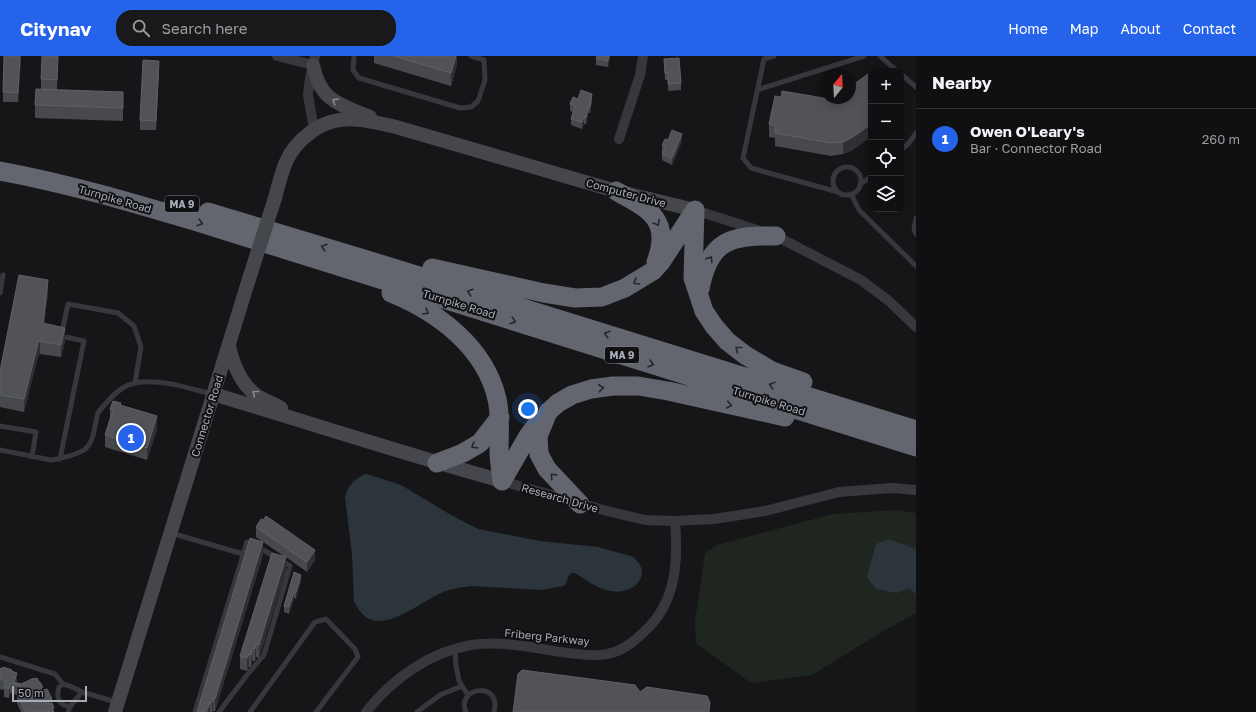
<!DOCTYPE html>
<html lang="en">
<head>
<meta charset="utf-8">
<style>
  :root { --surface:#101012; --page:#19191b; --text:#f1f3f6; --muted:#9c9d9f; --line:#303032; --accent:#2563eb }
  body { margin:0; font-family:"Golos Text",sans-serif; background:var(--page); color:var(--text) }
  .controls { position:absolute; right:12px; top:12px; display:grid; overflow:hidden; border-radius:8px; box-shadow:0 2px 10px #0003 }
  .controls button { width:36px; height:36px; display:grid; place-items:center; padding:0; border:0; border-bottom:1px solid var(--line); background:var(--surface); color:var(--text); font:20px sans-serif }
  .compass { position:absolute; left:820px; top:12px; width:36px; height:36px; border-radius:50%; background:var(--surface); box-shadow:0 2px 10px #0003; rotate:18deg }
  .scale { position:absolute; left:12px; bottom:10px; width:75px; box-sizing:border-box; padding-left:4px; border:2px solid #a8adb8; border-top:0; font-size:11px; line-height:14px; white-space:nowrap; color:#a8adb8; -webkit-text-stroke:3px #111113; paint-order:stroke }
  .you { position:absolute; left:528px; top:353px; width:14px; height:14px; margin:-10px; border:3px solid #fff; border-radius:50%; background:#1a73e8; box-shadow:0 0 0 6px #1a73e833 }
  .badge { display:grid; place-items:center; width:26px; height:26px; border-radius:50%; background:var(--accent); color:#fff; font-size:13px; font-weight:700 }
  .pin { position:absolute; translate:-50% -50%; border:2px solid #fff; box-shadow:0 1px 4px #0006 }
  .list { margin:0; padding:0; list-style:none }
  h2 { display:flex; justify-content:space-between; align-items:center; height:52px; margin:0; padding:0 16px; font-size:17px }
  h2 small { font-size:13px; font-weight:400; color:var(--muted) }
  .list li { display:grid; grid-template-columns:26px 1fr auto; gap:12px; align-items:center; box-sizing:border-box; height:60px; padding:0 16px; border-top:1px solid var(--line) }
  .list b { display:block; font-size:15px; white-space:nowrap }
  .list p { margin:0; font-size:13px; white-space:nowrap; color:var(--muted) }
  .list em { font-size:13px; font-style:normal; color:var(--muted) }
  .icon { flex:none; width:22px; height:22px; fill:none; stroke:currentColor; stroke-width:2; stroke-linecap:round; stroke-linejoin:round }
  .map { position:relative; flex:none; width:916px; height:656px; overflow:hidden }
  header { display:flex; align-items:center; gap:24px; box-sizing:border-box; height:56px; padding:0 20px; background:var(--accent); color:#fff }
  header strong { font-size:19px }
  nav { display:flex; gap:22px; margin-inline-start:auto; font-size:14px }
  .search { width:280px; height:36px; background:var(--page); display:flex; align-items:center; gap:10px; box-sizing:border-box; padding:0 14px; border-radius:16px; color:var(--muted); font-size:15px }
  main { display:flex }
  aside { flex:1; background:var(--surface) }
  .map>svg:first-child { display:block }
  .green { fill:#1e261f }
  .water { fill:#2c353c }
  .lines { fill:none; stroke-linecap:round; stroke-linejoin:round }
  .lane { stroke:#37383d; stroke-width:5 }
  .street { stroke:#37383d; stroke-width:10 }
  .secondary { stroke:#45474d; stroke-width:14 }
  .highway { stroke:#63666e; stroke-width:19 }
  .secondary-bridge { stroke:#45474d; stroke-width:14 }
  .wall { fill:#47494d }
  .shaded-wall { fill:#2f3033 }
  .building { fill:#525359; stroke:#5f6168 }
  .oneway { stroke:#858993 }
  .oneway2 { stroke:#26262a }
  .labels { text-anchor:middle; stroke-width:4; stroke-linejoin:round; paint-order:stroke }
  .shield { fill:#111113; stroke:#7b7e86; stroke-width:1 }
  .shield-label { font-size:10px; font-weight:bold; fill:#a8adb8 }
  .street-label { font-size:11px; fill:#a8adb8; stroke:#111113 }
</style>
</head>
<body>
<header>
<strong>Citynav</strong>
<div class="search"><svg class="icon" aria-label="search" viewBox="0 0 24 24"><circle cx="10" cy="10" r="6"/><path d="M15 15l6 6"/></svg>Search here</div>
<nav><a>Home</a><a>Map</a><a>About</a><a>Contact</a></nav>
</header>
<main>
<div class="map">
<svg width="916" height="656" viewBox="0 0 916 656">
  <rect width="100%" height="100%" fill="#161618"/>
  <path class="green" d="M897 454 916 457V557L880 577 812 619 751 627 696 587 695 566 705 497 717 489 833 458Z"/>
  <path class="water" d="M365 418 370 419 401 429 451 459 478 473 540 485 598 491 634 501C637 505 641 509 642 514 643 531 624 538 610 535 596 532 586 524 575 517H571C567 521 568 526 564 530L540 534 472 530C462 531 450 533 441 537 415 548 373 589 354 545L352 498 345 441C348 429 354 424 365 418Z
    M888 483 916 493V538L908 532 897 537 876 533 867 521 876 488Z"/>
  <g class="lines">
    <path class="lane" d="M354 0 353 14 359 22 460 52 471 51 478 45 485 24 484 4 471 0
      M774 0 764 3 743 102 751 112 838 136
      M880 0 897 15
      M901 18 916 31
      M757 34 864 0
      M901 94 909 87 916 77
      M833 125a14 14 0 1 1 28 0a14 14 0 1 1-28 0Z
      M860 128 871 121
      M851 138 859 154 916 210
      M916 162 914 173 916 178
      M0 237 3 219
      M0 370 36 376 32 401
      M0 394 51 404C59 403 78 398 84 394 95 386 94 369 98 357 100 353 105 349 108 345 115 337 125 329 135 327 158 322 189 332 211 338
      M60 403 84 285 61 280 68 248 118 257 134 270 141 291 135 327
      M171 477 243 498
      M455 593 456 609 459 625 468 639
      M0 601 55 618 63 628 70 630 82 636 116 646
      M63 628 59 631C56 641 58 650 70 650
      M68 656C70 648 77 643 82 636
      M195 656 247 486 260 492 290 510 264 599 247 619 219 656
      M250 656 315 566 326 563 355 593 358 601 316 656
      M417 656 440 639 462 630
      M466 656C455 631 502 624 494 656"/>
    <path class="street" d="M277 0 313 9
      M314 74 308 39 310 22 315 0
      M619 83 640 19 643 0
      M695 154 776 180 861 224 889 245 916 271
      M502 425 607 455 645 464 675 465 714 463 765 455 839 436 892 432 916 434
      M366 656C392 623 430 596 471 589 503 584 537 593 568 597 580 598 595 601 607 598 625 595 638 582 650 570 677 541 678 502 675 465"/>
    <path class="secondary" d="M313 9C320 45 339 48 370 61
      M275 142C278 130 281 118 286 106 291 94 300 84 311 76 338 56 365 64 396 71L616 135 695 154
      M229 290C233 308 240 327 256 339 263 344 273 347 281 352
      M213 338C310 367 405 398 502 425
      M115 656 249 223"/>
    <path class="highway" d="M0 115C66 127 130 146 194 165L916 391
      M616 135C649 153 672 164 656 206
      M695 154 693 222 704 255 714 270 727 285 745 299 772 315 803 326
      M208 156 361 202 916 374
      M432 212 544 237 575 242 602 241 625 232 653 215 661 206 695 154
      M700 233C709 184 731 179 776 180
      M391 237C438 256 485 291 497 343 501 360 499 377 499 395 499 405 501 415 502 425
      M437 407 463 397 480 387 500 361
      M502 425 528 380 539 365
      M580 448 547 413 539 398 538 380 548 356 558 347 572 339 591 333 613 330H638L668 335 785 361"/>
    <path class="secondary-bridge" d="M249 223 275 142"/>
  </g>
  <path class="wall" d="M21 0 18 46H3V36Z
    M58 0 57 34 123 49V65L35 62V49L41 33V23Z
    M374 0H457V8L451 30 374 7Z
    M610 0 608 11 596 9V2Z
    M664 3 681 27V34L668 35V24H665Z
    M159 15 156 74H140V64Z
    M781 41 829 43 853 94 843 98 831 100 775 90V82L769 81V68Z
    M578 43 592 44 590 57H588L586 68H584L582 73 571 69V63L573 56 570 55V48Z
    M668 84 682 85 672 109 662 104V89Z
    M48 237 44 268 65 285 61 301 40 298 38 300 24 356 0 351V315Z
    M121 349 157 373 147 404 105 391V379L110 363V353Z
    M256 471 315 504 307 516 286 501V514L259 602 256 601 255 605H252L251 611H249L247 615 240 613V600L285 501 256 481Z
    M263 499 215 655H213V656H197Z
    M301 525 296 543 294 542 289 558 284 556V550Z
    M0 612 12 616 17 627 21 628 35 623 52 647 54 656H21L17 647V639L10 637 9 642 4 641V634L0 633Z"/>
  <path class="shaded-wall" d="M20 0H21L18 46V37Z
    M456 0H457V8L451 30V17Z
    M609 0H610L608 11V5Z
    M159 5V15L156 74V65Z
    M592 38V44L590 57V51Z
    M588 50V57L586 68V62Z
    M584 61V68L582 73V66Z
    M871 68V81L853 94 843 98V86Z
    M682 78V85L672 109V102Z
    M48 224V237L43 280V267Z
    M65 272V285L61 301V289Z
    M40 285V298L38 300 24 356V343L38 287Z
    M157 360V373L147 404V392Z
    M263 486V499L215 655V643Z
    M315 494V504L307 516V506Z
    M286 501V514L259 602V589Z
    M301 519V525L296 543V536Z
    M294 536V542L289 558V551Z
    M256 588V601L255 605V593Z
    M252 592V605L251 611V599Z
    M249 598V611L247 615V602Z
    M17 617V627L14 626Z
    M10 627V637L9 642V633Z
    M213 642V656H212V646Z
    M52 643V652L48 645Z
    M210 646V656H208V652Z"/>
  <path class="building" d="M4 0H20L18 37 3 36Z
    M42 0H58L57 24 41 23Z
    M394 0H456L451 17Z
    M597 0H609L608 5 596 2Z
    M679 2 681 27 668 28V17H665L664 3Z
    M143 4 159 5 156 65 140 64Z
    M871 16V68L853 81 843 86 831 87 775 77 776 70 769 68 775 40 781 41 782 35 829 43 834 42H850V31Z
    M36 33 123 36V52L35 49Z
    M581 34 592 38 590 51 588 50 586 62 584 61 582 66 571 63 575 50 570 48 573 41 578 43Z
    M672 74 682 78 672 102 662 98 665 90 662 89 665 83 668 84Z
    M19 219 48 224 43 267 65 272 61 289 40 285 38 287 24 343 0 339V315Z
    M113 345 121 347 120 349 157 360 147 392 105 379 113 354 110 353Z
    M266 460 315 494 307 506 256 471 261 463 263 464Z
    M250 482 263 486 215 643 213 642 212 646H210L208 652 206 651 204 656H197Z
    M272 497 286 501 259 589 256 588 255 593 252 592 251 599 249 598 247 602 240 600Z
    M294 516 301 519 296 536H294L289 551 284 550Z
    M3 611 12 614 11 615 17 617 14 626 21 628 34 622 35 623 37 622 39 626H40L43 631 41 632 42 635 47 633 52 643 48 645 49 648 52 647 54 652 52 653 54 656H26L17 638 21 636 19 631 20 630 10 627 9 633 4 631 6 625 0 623V612L2 613Z
    M522 614 635 629 640 636 647 631 707 640 710 647 709 656H513L518 618Z"/>
  <defs><path id="oneway-chevron" d="M-2-3.5L2.5 0L-2 3.5" fill="none" stroke-width="1.6" stroke-linecap="round" stroke-linejoin="round"/></defs>
  <g class="oneway">
    <use href="#oneway-chevron" transform="translate(335 45) rotate(-147)"/>
    <use href="#oneway-chevron" transform="translate(255 337) rotate(-141)"/>
  </g>
  <g class="oneway2">
    <use href="#oneway-chevron" transform="translate(200 167) rotate(18)"/>
    <use href="#oneway-chevron" transform="translate(657 167) rotate(62)"/>
    <use href="#oneway-chevron" transform="translate(324 191) rotate(-163)"/>
    <use href="#oneway-chevron" transform="translate(710 203) rotate(-58)"/>
    <use href="#oneway-chevron" transform="translate(636 226) rotate(150)"/>
    <use href="#oneway-chevron" transform="translate(470 236) rotate(-163)"/>
    <use href="#oneway-chevron" transform="translate(426 256) rotate(31)"/>
    <use href="#oneway-chevron" transform="translate(513 265) rotate(17)"/>
    <use href="#oneway-chevron" transform="translate(607 278) rotate(-163)"/>
    <use href="#oneway-chevron" transform="translate(738 293) rotate(-142)"/>
    <use href="#oneway-chevron" transform="translate(651 308) rotate(17)"/>
    <use href="#oneway-chevron" transform="translate(772 329) rotate(-163)"/>
    <use href="#oneway-chevron" transform="translate(601 332) rotate(-6)"/>
    <use href="#oneway-chevron" transform="translate(729 349) rotate(13)"/>
    <use href="#oneway-chevron" transform="translate(474 390) rotate(148)"/>
    <use href="#oneway-chevron" transform="translate(553 420) rotate(-134)"/>
  </g>
  <g class="labels">
    <g class="shield">
      <rect x="165" y="140" width="34" height="16" rx="3"/>
      <rect x="605" y="291" width="34" height="16" rx="3"/>
    </g>
    <g class="shield-label">
      <text x="182" y="152">MA 9</text>
      <text x="622" y="303">MA 9</text>
    </g>
    <g class="street-label">
      <text transform="translate(626 137) rotate(15)" y="4">Computer Drive</text>
      <text transform="translate(115 143) rotate(16)" y="4">Turnpike Road</text>
      <text transform="translate(459 248) rotate(17)" y="4">Turnpike Road</text>
      <text transform="translate(769 345) rotate(17)" y="4">Turnpike Road</text>
      <text transform="translate(207 360) rotate(-73)" y="4">Connector Road</text>
      <text transform="translate(560 442) rotate(16)" y="4">Research Drive</text>
      <text transform="translate(547 581) rotate(6)" y="4">Friberg Parkway</text>
    </g>
  </g>
</svg>
<div class="controls">
<button>+</button>
<button>−</button>
<button><svg class="icon" aria-label="locate" viewBox="0 0 24 24"><circle cx="12" cy="12" r="6"/><path d="M12 2v4M12 18v4M2 12h4M18 12h4"/></svg></button>
<button><svg class="icon" aria-label="layers" viewBox="0 0 24 24"><path d="M12 4l9 5-9 5-9-5zM3 14l9 5 9-5"/></svg></button>
</div>
<svg class="compass" viewBox="-18 -18 36 36"><path d="M0-13l5 13h-10z" fill="#e53935"/><path d="M0 13l5-13h-10z" fill="#9c9d9f"/></svg>
<div class="scale">50 m</div>
<div class="you"></div>
<div class="pin badge" style="left:131px;top:382px">1</div>
</div>
<aside>
<h2>Nearby<small></small></h2>
<ul class="list">
<li><span class="badge">1</span><div><b>Owen O'Leary's</b><p>Bar · Connector Road</p></div><em>260 m</em></li>
</ul>
</aside>
</main>
</body>
</html>
